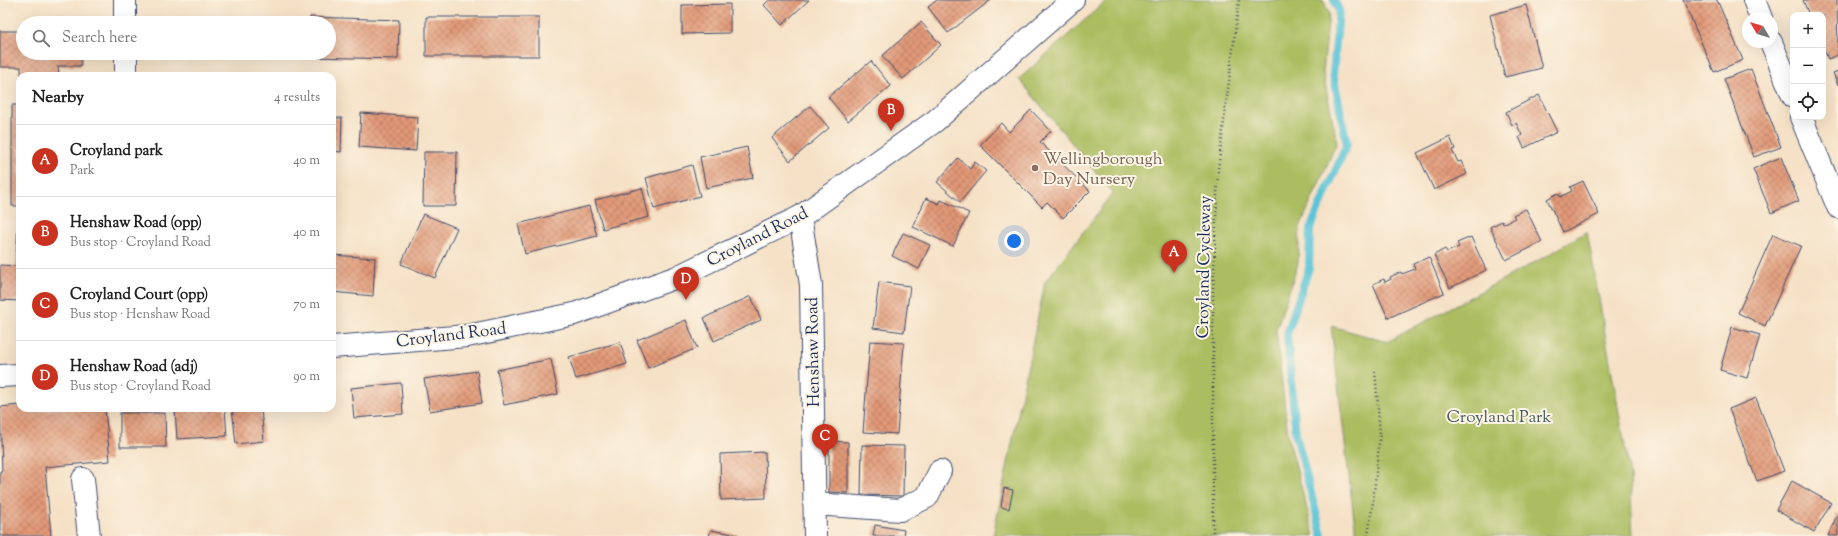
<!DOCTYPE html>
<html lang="en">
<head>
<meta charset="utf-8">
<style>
  :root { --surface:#fff; --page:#f6f6f6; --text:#222; --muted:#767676; --line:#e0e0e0; --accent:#c8321e }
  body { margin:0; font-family:"Sorts Mill Goudy",serif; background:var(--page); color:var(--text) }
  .controls { position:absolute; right:12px; top:12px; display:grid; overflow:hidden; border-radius:8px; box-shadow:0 4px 16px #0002 }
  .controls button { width:36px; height:36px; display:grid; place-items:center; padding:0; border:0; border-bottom:1px solid var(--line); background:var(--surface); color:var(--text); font:20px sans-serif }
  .compass { position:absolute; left:1742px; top:12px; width:36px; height:36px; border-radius:50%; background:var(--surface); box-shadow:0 4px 16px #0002; rotate:308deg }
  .you { position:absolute; left:1014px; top:241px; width:14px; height:14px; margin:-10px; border:3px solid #fff; border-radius:50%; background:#1a73e8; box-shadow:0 0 0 6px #1a73e833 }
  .badge { display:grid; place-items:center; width:26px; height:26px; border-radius:50%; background:var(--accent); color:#fff; font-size:13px; font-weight:700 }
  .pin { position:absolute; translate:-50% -33px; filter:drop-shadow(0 1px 2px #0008) }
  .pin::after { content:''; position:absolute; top:21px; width:14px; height:12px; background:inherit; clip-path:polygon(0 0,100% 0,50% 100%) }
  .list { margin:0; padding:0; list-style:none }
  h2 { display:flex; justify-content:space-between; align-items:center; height:52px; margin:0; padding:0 16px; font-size:17px }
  h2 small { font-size:13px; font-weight:400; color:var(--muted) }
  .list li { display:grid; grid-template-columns:26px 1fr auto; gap:12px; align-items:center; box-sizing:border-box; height:72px; padding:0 16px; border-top:1px solid var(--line) }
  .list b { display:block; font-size:15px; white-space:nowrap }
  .list p { margin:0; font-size:13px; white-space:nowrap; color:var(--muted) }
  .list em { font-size:13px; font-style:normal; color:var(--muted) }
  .icon { flex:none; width:22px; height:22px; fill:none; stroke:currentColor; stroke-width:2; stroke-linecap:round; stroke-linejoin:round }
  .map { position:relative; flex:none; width:1838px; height:536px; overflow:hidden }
  .search { position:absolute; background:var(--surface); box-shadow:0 4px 16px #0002; left:16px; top:16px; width:320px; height:44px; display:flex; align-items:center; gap:10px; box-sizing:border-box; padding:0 14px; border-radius:22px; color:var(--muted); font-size:15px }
  .panel { position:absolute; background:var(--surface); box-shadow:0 4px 16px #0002; left:16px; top:72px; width:320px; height:340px; border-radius:12px }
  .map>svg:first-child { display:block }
  .park { fill:#abbd60; stroke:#63765f }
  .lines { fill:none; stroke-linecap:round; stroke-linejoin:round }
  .stream { stroke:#5cc4d8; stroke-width:8 }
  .building { fill:url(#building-cross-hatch) }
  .minor-casing { stroke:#3c4a6e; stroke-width:24 }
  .major-casing { stroke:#3c4a6e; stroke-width:24 }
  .path { stroke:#3c4a6e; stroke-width:2.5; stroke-dasharray:1 3; stroke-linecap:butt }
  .minor { stroke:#fff; stroke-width:22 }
  .major { stroke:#fff; stroke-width:22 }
  .education-dot { fill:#8d6e63; stroke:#fcf5e5; stroke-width:1.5 }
  .labels { text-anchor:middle; stroke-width:4; stroke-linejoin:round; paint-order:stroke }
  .education-label { font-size:17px; fill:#785e54; stroke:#fcf5e5; text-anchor:start }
  .street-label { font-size:17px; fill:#1b2f5e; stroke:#fcf5e5 }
  .park-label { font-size:17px; fill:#465a5f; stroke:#fcf5e5 }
</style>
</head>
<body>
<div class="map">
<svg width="1838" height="536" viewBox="0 0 1838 536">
  <defs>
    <pattern id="building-cross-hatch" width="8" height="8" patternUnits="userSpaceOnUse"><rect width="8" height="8" fill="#e29977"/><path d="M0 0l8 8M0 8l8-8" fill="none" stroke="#b67d65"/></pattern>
  </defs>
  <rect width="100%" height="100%" fill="#fcf5e5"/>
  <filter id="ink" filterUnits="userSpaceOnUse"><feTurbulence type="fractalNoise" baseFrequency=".025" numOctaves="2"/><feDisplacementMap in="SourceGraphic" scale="8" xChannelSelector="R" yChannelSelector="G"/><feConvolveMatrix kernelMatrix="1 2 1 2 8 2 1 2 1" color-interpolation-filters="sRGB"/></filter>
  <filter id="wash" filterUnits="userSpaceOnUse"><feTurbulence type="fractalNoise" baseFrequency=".012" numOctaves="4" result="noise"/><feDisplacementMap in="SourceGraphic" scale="16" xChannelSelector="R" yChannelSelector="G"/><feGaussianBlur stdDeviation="0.9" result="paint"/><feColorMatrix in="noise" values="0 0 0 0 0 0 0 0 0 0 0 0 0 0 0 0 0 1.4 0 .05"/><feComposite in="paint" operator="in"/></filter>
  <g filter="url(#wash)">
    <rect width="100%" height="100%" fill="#f5e1c6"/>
    <path class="park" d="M1107 0H1323L1329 13 1323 73 1337 142 1300 227 1298 264 1276 330 1288 436 1314 536H993L1045 282 1113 193 1019 79Z
      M1587 231 1630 475 1633 536H1356L1331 326 1387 342 1550 254Z"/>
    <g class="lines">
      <path class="stream" d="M1322 536 1296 435 1287 334 1309 268 1310 229 1347 144 1333 74 1339 10 1334 0"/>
    </g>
    <g id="blocks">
      <path class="building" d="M769 0H809L782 25 764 5Z
        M937 0H991L948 33 928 7Z
        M1683 0H1717L1743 60 1714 72Z
        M1803 0H1837L1838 55 1828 59 1823 47V15H1809Z
        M730 4V33L682 34V5Z
        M1526 5 1542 68 1505 77 1490 15Z
        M310 17 399 20 398 59 309 57V53H329V23H310Z
        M426 17H539V56H426Z
        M176 21 253 22V23H176Z
        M921 22 941 45 903 79 882 56Z
        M0 31H23V53H81V66H58L59 76H21V67H0Z
        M175 53H292V58L175 56Z
        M871 61 891 86 848 121 828 97Z
        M1751 69 1781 147 1754 157 1724 79Z
        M1838 71V85L1833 73Z
        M1539 95 1557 132 1524 148 1519 137 1522 135 1516 123 1512 125 1506 112Z
        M12 105H20V206H12Z
        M810 106 829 128 790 161 772 138Z
        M1031 110 1051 131 1040 142 1090 191 1063 218 1047 202 1042 207 980 145 1001 123 1009 132Z
        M361 113 418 117 416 151 359 147Z
        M332 118H342L341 152 332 151Z
        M1450 137 1455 149 1452 150 1458 162 1461 161 1467 174 1434 190 1417 153Z
        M747 147 753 178 706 188 700 157Z
        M424 152H457L456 206H423Z
        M1781 157 1799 201 1771 213 1753 169Z
        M958 158 970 169 975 162 986 171 960 202 937 182Z
        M692 165 700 196 654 209 646 178Z
        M1583 181 1599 214 1563 232 1547 199 1558 193 1560 197 1572 191 1570 187Z
        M642 188 649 217 603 229 595 200Z
        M926 198 939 204 941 200 969 213 953 246 913 227Z
        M589 206 597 236 525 254 518 224Z
        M1526 209 1542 242 1506 260 1490 227 1502 221 1503 224 1515 218 1513 215Z
        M423 214 457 228 435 278 401 264Z
        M18 221H20V301L0 300V265L16 266Z
        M903 233 930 245 919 269 892 256Z
        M1773 234 1801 246 1765 326 1738 313Z
        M1471 237 1486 270 1450 288 1434 255 1445 249 1447 252 1459 247 1457 243Z
        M332 255 375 258 373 296 332 292Z
        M1429 257 1444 293 1388 318 1373 284 1384 279 1385 282 1391 279 1390 277 1401 272 1402 274 1415 269 1413 264Z
        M879 282 910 286 904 332 873 328Z
        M751 296 761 320 714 341 704 318Z
        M686 320 697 348 648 368 637 340Z
        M1732 327 1760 335 1747 378 1720 370Z
        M870 341 904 343 897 434 863 432Z
        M620 342 627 364 576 379 569 357Z
        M551 359 558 394 504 405 497 370Z
        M477 371 482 403 430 411 424 379Z
        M401 383 403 414 354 418 351 388Z
        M1756 398 1784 471 1757 481 1729 409Z
        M20 405V408H39V411L67 408H105L110 461 45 467 51 536H0V471H2L0 407Z
        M198 408H225L227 436 177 439 175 409Z
        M232 408H261L264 441 236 444Z
        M120 413H165L166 447H120Z
        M829 441 848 442V493L829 492Z
        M862 445 904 446 903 496 861 495Z
        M765 452 766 498 721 500 720 454Z
        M1792 481 1831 503 1814 532 1776 510Z
        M1004 488 1013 490 1009 509 1001 507Z
        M1838 513V536H1828Z
        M875 525 904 530 903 536H873Z
        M711 530 738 535V536H709Z"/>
    </g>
  </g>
  <g filter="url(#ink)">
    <use href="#blocks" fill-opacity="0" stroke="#3c4a6e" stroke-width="1"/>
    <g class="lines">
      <defs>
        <path id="minor" d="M125 0V23
          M1754 0 1761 18
          M1771 42 1793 96
          M126 53V76
          M1801 117 1838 207
          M800 217 811 285 815 536
          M83 479 89 536
          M814 504 900 510 927 497 940 471"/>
        <path id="major" d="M332 347 467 336 574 314 677 277 800 217 935 121 1073 0
          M0 376 20 375"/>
      </defs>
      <use href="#minor" class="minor-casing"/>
      <use href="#major" class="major-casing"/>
      <path class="path" d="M1213 536V296L1218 170 1239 0
        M1368 536 1373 502 1380 434 1375 369"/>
      <use href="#minor" class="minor"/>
      <use href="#major" class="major"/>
    </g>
  </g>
  <circle class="education-dot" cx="1035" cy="168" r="4"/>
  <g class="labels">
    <g class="education-label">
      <text x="1043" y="164">Wellingborough<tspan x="1043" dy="20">Day Nursery</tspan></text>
    </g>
    <g class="street-label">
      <text transform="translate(757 236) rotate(-27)" y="6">Croyland Road</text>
      <text transform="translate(1203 267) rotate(-89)" y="6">Croyland Cycleway</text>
      <text transform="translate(451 334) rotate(-7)" y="6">Croyland Road</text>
      <text transform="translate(812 352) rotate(-91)" y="6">Henshaw Road</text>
    </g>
    <g class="park-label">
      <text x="1499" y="422">Croyland Park</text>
    </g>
  </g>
</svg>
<div class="controls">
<button>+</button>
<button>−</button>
<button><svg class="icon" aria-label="locate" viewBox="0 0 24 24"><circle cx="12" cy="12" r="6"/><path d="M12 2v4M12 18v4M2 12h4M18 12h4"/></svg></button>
</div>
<svg class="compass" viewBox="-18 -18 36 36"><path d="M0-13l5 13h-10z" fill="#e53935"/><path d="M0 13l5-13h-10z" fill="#767676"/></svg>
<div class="you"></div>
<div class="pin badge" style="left:1174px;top:273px">A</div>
<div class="pin badge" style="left:891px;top:131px">B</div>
<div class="pin badge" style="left:825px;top:457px">C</div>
<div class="pin badge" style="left:686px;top:300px">D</div>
<div class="search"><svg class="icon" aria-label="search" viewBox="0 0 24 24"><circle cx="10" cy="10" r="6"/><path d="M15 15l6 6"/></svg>Search here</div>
<section class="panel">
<h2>Nearby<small>4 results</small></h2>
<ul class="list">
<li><span class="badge">A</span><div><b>Croyland park</b><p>Park</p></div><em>40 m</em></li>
<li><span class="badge">B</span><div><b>Henshaw Road (opp)</b><p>Bus stop · Croyland Road</p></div><em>40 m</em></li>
<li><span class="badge">C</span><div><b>Croyland Court (opp)</b><p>Bus stop · Henshaw Road</p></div><em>70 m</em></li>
<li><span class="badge">D</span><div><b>Henshaw Road (adj)</b><p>Bus stop · Croyland Road</p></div><em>90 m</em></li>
</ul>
</section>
</div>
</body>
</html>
